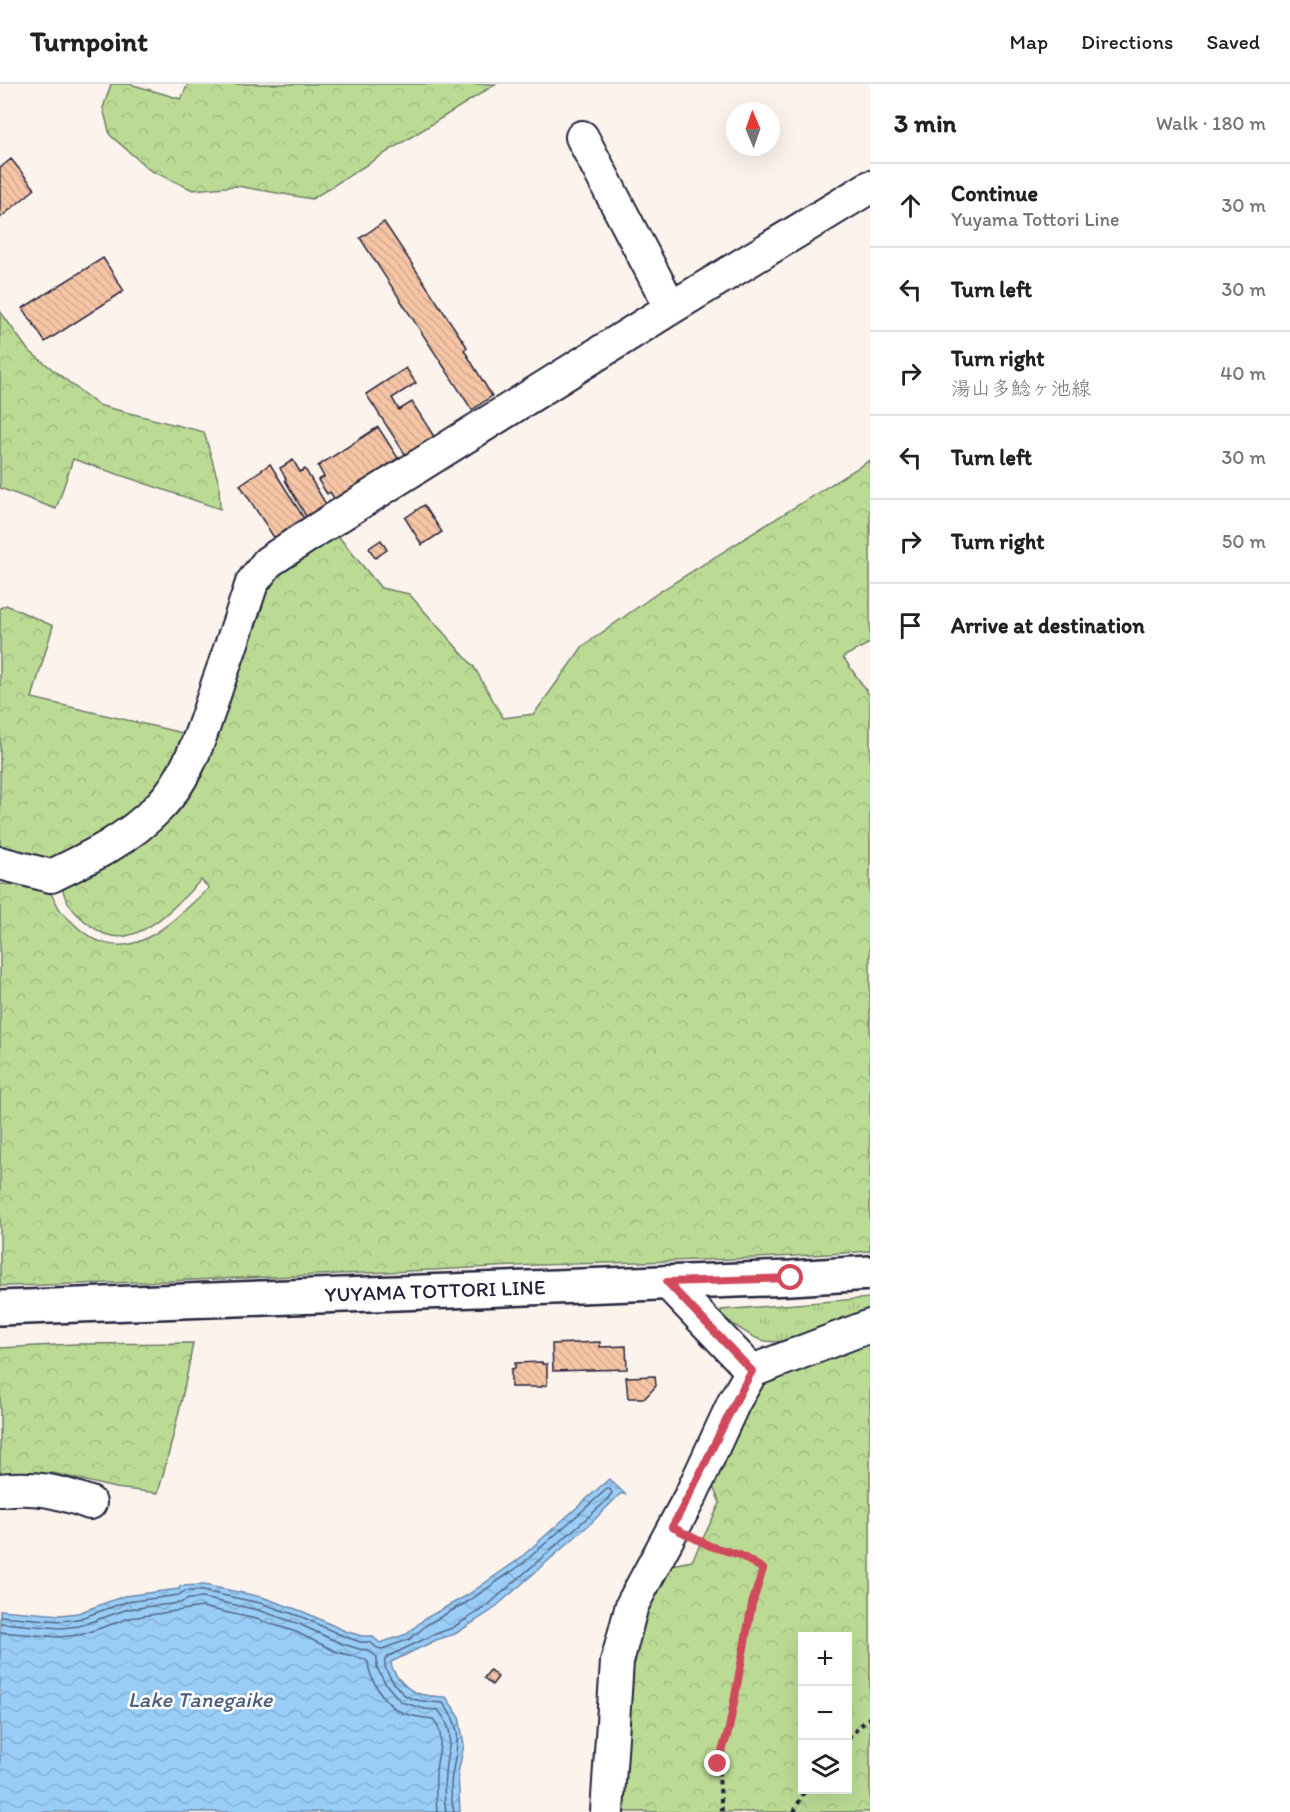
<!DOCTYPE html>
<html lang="en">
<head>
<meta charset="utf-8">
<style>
  :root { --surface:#fff; --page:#f2f2f2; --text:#202124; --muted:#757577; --line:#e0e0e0 }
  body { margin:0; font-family:Itim,"Klee One",sans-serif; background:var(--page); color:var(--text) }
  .controls { position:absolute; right:18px; bottom:18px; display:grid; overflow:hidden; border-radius:0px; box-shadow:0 6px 24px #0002 }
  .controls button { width:54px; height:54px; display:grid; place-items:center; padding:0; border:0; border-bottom:2px solid var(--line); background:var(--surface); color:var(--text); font:30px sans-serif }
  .compass { position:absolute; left:726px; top:18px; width:54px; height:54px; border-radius:50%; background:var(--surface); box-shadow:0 6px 24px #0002; rotate:358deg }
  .stop { position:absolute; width:18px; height:18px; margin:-14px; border:4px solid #d1495b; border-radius:50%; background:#fff }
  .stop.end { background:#d1495b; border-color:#fff; box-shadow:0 2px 6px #0008 }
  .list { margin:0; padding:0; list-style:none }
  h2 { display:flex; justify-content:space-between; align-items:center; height:78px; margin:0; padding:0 24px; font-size:26px }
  h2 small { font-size:20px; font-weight:400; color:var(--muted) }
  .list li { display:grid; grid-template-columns:39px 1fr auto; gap:18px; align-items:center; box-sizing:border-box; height:84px; padding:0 24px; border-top:2px solid var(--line) }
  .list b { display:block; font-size:22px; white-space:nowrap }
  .list p { margin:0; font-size:20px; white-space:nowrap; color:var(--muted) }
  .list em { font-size:20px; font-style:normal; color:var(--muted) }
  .icon { flex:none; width:33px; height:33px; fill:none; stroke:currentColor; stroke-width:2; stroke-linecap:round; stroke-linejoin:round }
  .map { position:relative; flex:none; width:870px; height:1728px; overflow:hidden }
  header { display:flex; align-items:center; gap:36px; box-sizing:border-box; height:84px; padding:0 30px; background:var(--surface); border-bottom:2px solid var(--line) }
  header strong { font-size:28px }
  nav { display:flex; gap:33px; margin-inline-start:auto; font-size:21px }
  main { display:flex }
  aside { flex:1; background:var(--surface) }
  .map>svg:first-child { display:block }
  .grass { fill:url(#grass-tufts); stroke:#6e7e68; stroke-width:1.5 }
  .forest { fill:url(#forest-crowns); stroke:#6e7e68; stroke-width:1.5; fill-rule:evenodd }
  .water { fill:url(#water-waves); stroke:#6989ac; stroke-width:1.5 }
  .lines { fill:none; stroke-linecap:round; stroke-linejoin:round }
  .shore { stroke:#526686; stroke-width:1.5 }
  .building { fill:url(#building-back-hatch); stroke:#22223b; stroke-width:1.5 }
  .street-casing { stroke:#22223b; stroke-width:36 }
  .secondary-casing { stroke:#22223b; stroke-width:38 }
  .path { stroke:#22223b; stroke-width:4; stroke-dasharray:4.5 4.5; stroke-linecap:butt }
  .street { stroke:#fff; stroke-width:32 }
  .secondary { stroke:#fff; stroke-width:33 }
  .route { stroke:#d1495b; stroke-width:8 }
  .labels { text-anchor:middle; stroke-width:5; stroke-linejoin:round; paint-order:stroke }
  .street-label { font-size:21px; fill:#22223b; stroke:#fff }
  .water-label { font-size:22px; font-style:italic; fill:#4c5e7d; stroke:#fff }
</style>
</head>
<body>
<header>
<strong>Turnpoint</strong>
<nav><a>Map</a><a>Directions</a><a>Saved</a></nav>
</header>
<main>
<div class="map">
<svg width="870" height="1728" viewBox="0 0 870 1728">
  <defs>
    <pattern id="grass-tufts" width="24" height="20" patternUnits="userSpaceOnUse" patternTransform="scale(1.5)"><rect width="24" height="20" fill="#bbdb95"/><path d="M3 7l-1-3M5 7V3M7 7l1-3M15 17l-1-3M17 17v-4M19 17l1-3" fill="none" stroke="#a0bc81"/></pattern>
    <pattern id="forest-crowns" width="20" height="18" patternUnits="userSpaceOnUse" patternTransform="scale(1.5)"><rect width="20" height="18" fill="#bbdb95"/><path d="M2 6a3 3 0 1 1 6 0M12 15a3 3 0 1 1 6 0" fill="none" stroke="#a0bc81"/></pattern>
    <pattern id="water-waves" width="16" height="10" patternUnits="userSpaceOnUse" patternTransform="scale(1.5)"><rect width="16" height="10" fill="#99cdf7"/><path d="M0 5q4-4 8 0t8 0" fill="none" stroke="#84b0d5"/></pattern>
    <pattern id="building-back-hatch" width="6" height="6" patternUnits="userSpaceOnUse" patternTransform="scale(1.5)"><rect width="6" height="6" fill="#f6c5a5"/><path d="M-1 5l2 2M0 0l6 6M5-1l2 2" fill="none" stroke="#d3a98f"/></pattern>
  </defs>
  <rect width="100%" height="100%" fill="#fdf3ed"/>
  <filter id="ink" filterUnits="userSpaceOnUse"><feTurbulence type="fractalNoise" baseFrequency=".0167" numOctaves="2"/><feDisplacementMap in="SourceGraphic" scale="12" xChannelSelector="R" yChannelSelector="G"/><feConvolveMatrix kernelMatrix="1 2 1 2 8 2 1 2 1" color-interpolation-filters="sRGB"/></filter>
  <g filter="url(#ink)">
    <path class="grass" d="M870 1214V1233C843 1241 788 1264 761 1256 747 1251 734 1240 721 1232V1226Z"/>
    <path class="forest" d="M111 0H130L181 15 188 0H496L312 115 237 102 193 106 150 86 110 51 103 24Z
      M0 227 28 266 98 321 204 348 219 400 220 425 73 375 56 425 0 404Z
      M870 376V559L843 573 870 612V1167C760 1176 650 1177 539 1181 360 1189 180 1198 0 1202V800C14 801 32 800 45 806 54 809 56 821 61 827 65 832 70 836 74 840 126 891 170 839 209 804L201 796C180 817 142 862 108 851 100 849 93 843 87 839 75 829 64 818 62 801L146 747 256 507 334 447 381 504 409 510 474 583 503 634 534 630 583 562 659 508Z
      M6 521 53 542 32 614 187 650 172 694 145 726 51 779 0 784V524Z
      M193 1259C184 1310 172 1359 158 1409L115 1404 53 1389 0 1400V1264L74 1260Z
      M870 1259V1728H619L629 1578 661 1483 692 1477 720 1419 710 1395 761 1298ZM802 1552H848V1706H802Z"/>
    <path class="water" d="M609 1395 625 1410H620L591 1439 491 1527 455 1550 436 1556 391 1578C391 1584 395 1590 399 1595 412 1612 426 1612 446 1613L459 1632 464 1661 458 1689 460 1728H0V1526L61 1531 78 1529 124 1512 179 1505 180 1502 204 1501 262 1513 304 1528 345 1547 362 1552H372L380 1559 407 1550 424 1535 466 1512 518 1476Z"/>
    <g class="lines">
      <path class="shore" d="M0 1532 60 1537 78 1535 126 1518 179 1511 185 1507H203L260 1519 302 1533 343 1552 360 1558H370L377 1564 382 1565 410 1555 428 1540 469 1517 521 1481 607 1405H610L612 1409 604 1419 487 1522 452 1544 433 1551 389 1572C386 1575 384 1575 385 1580 385 1589 401 1611 410 1614 420 1618 432 1618 443 1619 463 1645 458 1656 453 1686 450 1698 451 1715 454 1728
        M0 1539 60 1544 79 1542 128 1525 180 1519 189 1515 203 1514 258 1526 299 1540 340 1559 359 1565 367 1566 377 1573V1584L385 1599 401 1618 425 1625 438 1626C459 1650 446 1664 445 1690 444 1702 444 1716 446 1728
        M0 1548 59 1553 80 1551 130 1534 202 1523 256 1535 296 1548 337 1568 364 1575 368 1578C369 1595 385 1621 401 1628 410 1632 423 1634 433 1635 448 1652 436 1670 436 1690 435 1702 436 1715 437 1728"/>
    </g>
    <path class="building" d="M11 75 35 105 0 134V84Z
      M384 138 467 263 464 266 492 312 472 326 360 154Z
      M103 174 124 207 45 258 23 224Z
      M406 284 416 299 392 314 399 326 412 318 435 354 407 373 366 310Z
      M378 343 398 374 335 416 330 408 327 410 318 396 324 393 318 382Z
      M293 376 300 388 305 385 327 422 307 434 285 396 286 395 280 384Z
      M270 380 305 436 275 455 240 401Z
      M424 421 442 448 422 461 405 434Z
      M381 456 387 466 375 474 369 464Z
      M600 1258V1263L626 1262 627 1285 553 1287 552 1260Z
      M542 1278V1280H547V1301L542 1302V1303H511V1285L515 1284V1279Z
      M655 1292 656 1302 645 1314H628L626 1293Z
      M490 1586 498 1593 492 1601 484 1594Z"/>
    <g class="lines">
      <defs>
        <path id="street" d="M582 53 671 224
          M0 779 51 792C89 774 130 754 159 723 191 690 204 642 218 599 230 566 241 532 252 499L268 478 318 445 671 224 870 103
          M667 1198 752 1287
          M752 1287 870 1242
          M0 1406C36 1402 57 1407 90 1419
          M607 1728 617 1578 632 1521 691 1411 734 1318 752 1287"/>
        <path id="secondary" d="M0 1224 791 1194 870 1189"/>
      </defs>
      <use href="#street" class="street-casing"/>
      <use href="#secondary" class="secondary-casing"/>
      <path class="path" d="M698 1456 710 1462 740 1471 763 1485 752 1520 729 1645 718 1680 722 1728
        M848 1654 870 1633
        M794 1728 805 1706"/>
      <use href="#street" class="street"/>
      <use href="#secondary" class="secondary"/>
    </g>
  </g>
  <g class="lines" filter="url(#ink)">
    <path class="route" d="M718 1680 729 1645 752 1520 763 1485 740 1471 710 1462 672 1443C701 1392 723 1338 752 1287L667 1198 791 1194"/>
  </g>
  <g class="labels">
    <g class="street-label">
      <text transform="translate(435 1207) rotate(-2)" y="7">YUYAMA TOTTORI LINE</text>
    </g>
    <g class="water-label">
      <text x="200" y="1623">Lake Tanegaike</text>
    </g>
  </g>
</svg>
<div class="controls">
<button>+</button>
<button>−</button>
<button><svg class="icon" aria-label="layers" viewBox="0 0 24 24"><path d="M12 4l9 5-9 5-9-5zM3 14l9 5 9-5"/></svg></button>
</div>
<svg class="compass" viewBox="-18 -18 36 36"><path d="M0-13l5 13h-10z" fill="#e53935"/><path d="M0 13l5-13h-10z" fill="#757577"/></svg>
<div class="stop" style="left:791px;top:1194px"></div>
<div class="stop end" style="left:718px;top:1680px"></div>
</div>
<aside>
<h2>3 min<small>Walk · 180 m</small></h2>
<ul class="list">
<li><svg class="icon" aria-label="ahead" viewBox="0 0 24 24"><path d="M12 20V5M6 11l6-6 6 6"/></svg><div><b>Continue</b><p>Yuyama Tottori Line</p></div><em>30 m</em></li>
<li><svg class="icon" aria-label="left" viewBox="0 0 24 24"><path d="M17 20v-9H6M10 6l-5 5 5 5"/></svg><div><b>Turn left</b></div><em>30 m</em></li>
<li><svg class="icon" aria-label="right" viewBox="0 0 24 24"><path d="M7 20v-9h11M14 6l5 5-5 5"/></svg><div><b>Turn right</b><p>湯山多鯰ヶ池線</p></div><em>40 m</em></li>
<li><svg class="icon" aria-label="left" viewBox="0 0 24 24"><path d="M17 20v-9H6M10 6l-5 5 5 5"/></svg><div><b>Turn left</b></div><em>30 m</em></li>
<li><svg class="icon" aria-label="right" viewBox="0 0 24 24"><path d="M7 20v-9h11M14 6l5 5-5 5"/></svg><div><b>Turn right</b></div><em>50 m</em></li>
<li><svg class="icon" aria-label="arrive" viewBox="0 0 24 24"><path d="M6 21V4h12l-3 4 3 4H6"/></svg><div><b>Arrive at destination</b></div></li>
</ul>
</aside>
</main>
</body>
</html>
